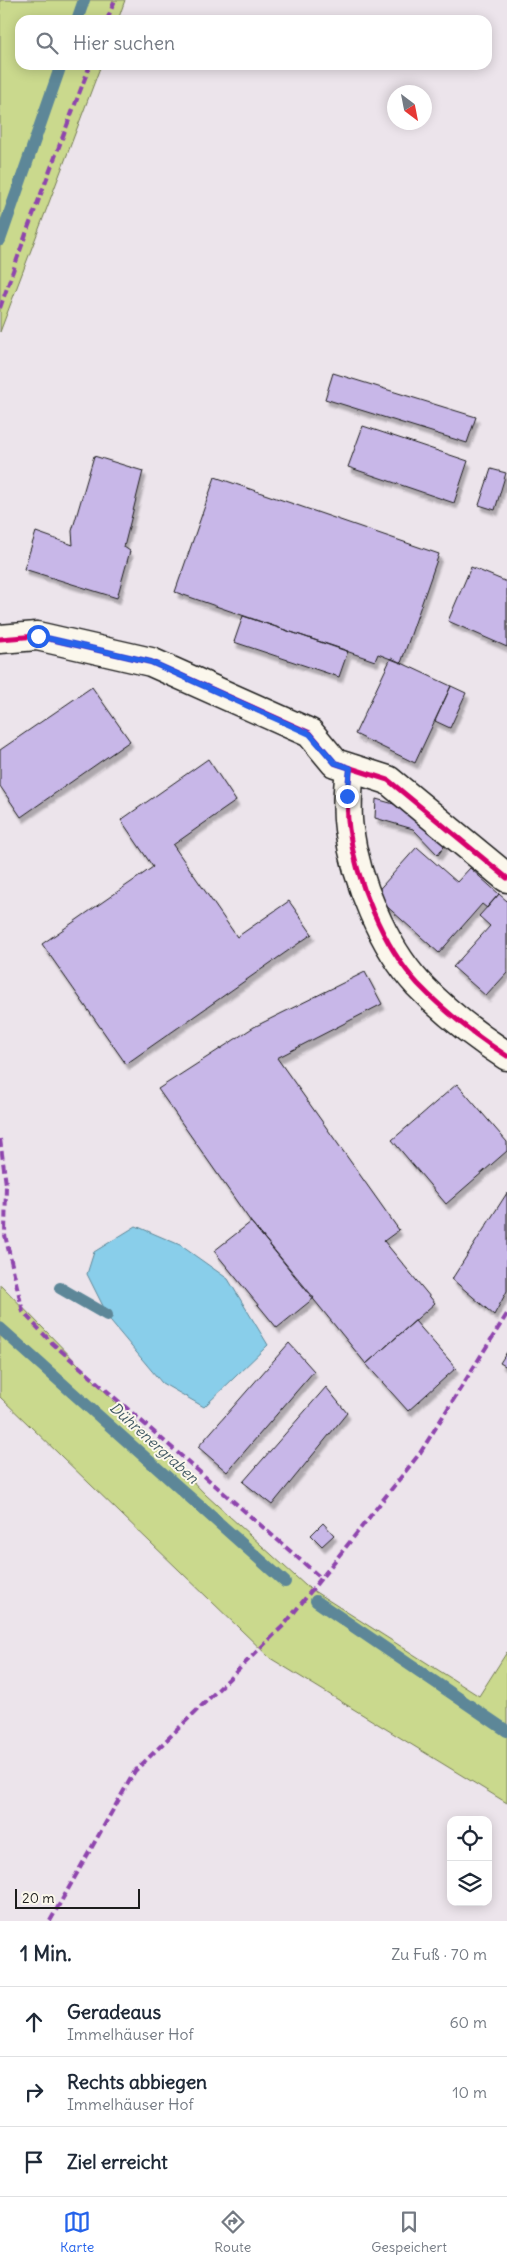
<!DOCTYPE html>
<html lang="de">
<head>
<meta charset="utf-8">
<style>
  :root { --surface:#fff; --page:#f2f2f3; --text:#1f2937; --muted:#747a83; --line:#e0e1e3; --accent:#2563eb }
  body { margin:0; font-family:Delius,sans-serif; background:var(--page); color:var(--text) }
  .controls { position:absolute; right:15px; bottom:15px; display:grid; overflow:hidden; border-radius:10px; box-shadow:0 2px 12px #0003 }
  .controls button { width:45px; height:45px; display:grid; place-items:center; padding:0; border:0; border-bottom:1px solid var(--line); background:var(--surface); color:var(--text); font:25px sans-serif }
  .compass { position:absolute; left:387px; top:85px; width:45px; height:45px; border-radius:50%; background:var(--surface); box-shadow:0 2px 12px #0003; rotate:148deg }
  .scale { position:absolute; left:15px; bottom:12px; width:125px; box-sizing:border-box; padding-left:5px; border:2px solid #1c1c1c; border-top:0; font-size:14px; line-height:18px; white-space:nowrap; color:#1c1c1c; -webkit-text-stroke:4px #fbf7ec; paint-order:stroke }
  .stop { position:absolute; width:15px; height:15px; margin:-11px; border:4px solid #2563eb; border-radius:50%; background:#fff }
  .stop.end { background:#2563eb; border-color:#fff; box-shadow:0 1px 5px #0008 }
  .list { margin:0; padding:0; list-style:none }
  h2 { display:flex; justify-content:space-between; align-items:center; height:65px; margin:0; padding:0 20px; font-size:21px }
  h2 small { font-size:16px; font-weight:400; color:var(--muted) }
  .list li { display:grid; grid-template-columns:32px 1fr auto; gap:15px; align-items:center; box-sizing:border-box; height:70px; padding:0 20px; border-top:1px solid var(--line) }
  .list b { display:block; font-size:19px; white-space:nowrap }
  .list p { margin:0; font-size:16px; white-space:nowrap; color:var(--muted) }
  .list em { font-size:16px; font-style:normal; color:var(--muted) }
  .icon { flex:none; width:28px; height:28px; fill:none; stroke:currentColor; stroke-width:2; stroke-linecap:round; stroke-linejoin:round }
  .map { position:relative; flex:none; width:507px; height:1921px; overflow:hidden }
  .search { position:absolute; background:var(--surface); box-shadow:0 2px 12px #0003; left:15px; right:15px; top:15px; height:55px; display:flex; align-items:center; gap:12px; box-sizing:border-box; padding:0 18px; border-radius:15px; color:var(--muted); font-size:19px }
  .sheet { height:275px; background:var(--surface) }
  nav { display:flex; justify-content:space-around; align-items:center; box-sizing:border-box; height:70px; border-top:1px solid var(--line); background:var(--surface); font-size:14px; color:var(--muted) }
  nav a { display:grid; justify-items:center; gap:2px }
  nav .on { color:var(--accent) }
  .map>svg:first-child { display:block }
  .green { fill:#cad98d; stroke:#737a54 }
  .water { fill:#89ceea; stroke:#5d8798 }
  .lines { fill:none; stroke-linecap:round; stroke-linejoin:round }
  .stream { stroke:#5d8798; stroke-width:12 }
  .building { fill:#c8b7e8; stroke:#1c1c1c; filter:url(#shadow) }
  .street-casing { stroke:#1c1c1c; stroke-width:31 }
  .street { stroke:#fbf7ec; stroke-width:28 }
  .quiet { stroke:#8e44ad; stroke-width:4; stroke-dasharray:8 4; stroke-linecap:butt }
  .cycleway-casing { stroke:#fbf7ec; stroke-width:8 }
  .cycleway { stroke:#d6006c; stroke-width:5 }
  .route { stroke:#2563eb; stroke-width:6 }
  .labels { text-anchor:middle; stroke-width:4; stroke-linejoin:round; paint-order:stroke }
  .water-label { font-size:15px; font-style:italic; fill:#425a64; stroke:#fbf7ec }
</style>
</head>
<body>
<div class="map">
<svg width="507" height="1921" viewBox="0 0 507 1921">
  <defs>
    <filter id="shadow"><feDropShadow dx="3" dy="5.5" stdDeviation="1" flood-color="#0004"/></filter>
  </defs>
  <rect width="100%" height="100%" fill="#ece4eb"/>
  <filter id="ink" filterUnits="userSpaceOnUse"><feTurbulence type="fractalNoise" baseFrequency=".02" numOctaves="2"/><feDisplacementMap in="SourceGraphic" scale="10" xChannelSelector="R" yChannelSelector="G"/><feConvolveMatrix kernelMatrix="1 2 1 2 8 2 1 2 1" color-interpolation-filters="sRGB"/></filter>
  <g filter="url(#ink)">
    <path class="green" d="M0 0H125L118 20H20V65H101L0 332Z
      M0 1284 206 1495 306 1586 479 1696 507 1652V1803L270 1658 0 1397Z"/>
    <path class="water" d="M136 1226 180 1245 228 1279 268 1345 204 1407 162 1383 111 1322 87 1274 94 1252Z"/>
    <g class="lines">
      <path class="stream" d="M77 20 84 0
        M0 240 61 65
        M60 1288 107 1315
        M0 1328 285 1582
        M316 1601 507 1731"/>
    </g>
    <path class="building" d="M333 373 476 417 467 443 325 399Z
      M363 426 468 461 454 503 348 467Z
      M94 456 143 471 124 547 130 551 117 598 24 569 36 532 73 545 72 531Z
      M491 469 506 473 495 510 479 505Z
      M215 477 439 554 401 663 378 654 375 661 175 592Z
      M471 567 507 582V647L448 621Z
      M243 616 348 651 339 677 234 642Z
      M391 658 451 686 415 763 355 734Z
      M451 686 466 693 450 728 435 721Z
      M92 687 130 741 21 817 0 786V750Z
      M208 759 236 801 173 845 237 937 289 901 312 934 126 1064 42 944 153 867 121 820Z
      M376 799 394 804 421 820 446 844 438 855 413 829 375 818Z
      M417 847 457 882 470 868 499 894 487 908 482 904 439 953 374 895Z
      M499 894 507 901V973L486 996 453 967 490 926 479 916Z
      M365 972 382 1004 277 1058 399 1230 384 1241 435 1303 366 1364 251 1222 158 1089 254 1027Z
      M457 1084 507 1142V1151L446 1204 392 1140Z
      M507 1193V1291L494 1315 452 1279Z
      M251 1222 314 1298 277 1328 214 1251Z
      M415 1321 456 1368 408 1411 366 1364Z
      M289 1343 314 1371 227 1472 198 1447Z
      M507 1352V1367L500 1363Z
      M326 1387 347 1413 272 1505 243 1482Z
      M323 1523 334 1535 322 1546 311 1535Z"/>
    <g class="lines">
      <defs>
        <path id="street" d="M0 639 37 636 151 662 310 733 335 763 388 780 507 878
          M350 768C348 788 346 809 349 829 356 880 383 946 418 984 444 1011 476 1036 507 1056"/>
      </defs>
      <use href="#street" class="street-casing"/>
      <use href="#street" class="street"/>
      <path class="quiet" d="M107 20 115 0
        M0 308 28 228 90 65
        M0 1139 6 1184 5 1235 23 1312 51 1342 321 1578
        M50 1921 135 1771 285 1624 420 1453 507 1314"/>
      <defs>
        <path id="cycleway" d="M0 639 37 636 151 662 310 733 335 763 388 780 507 878
          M350 768C348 788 346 809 349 829 356 880 383 946 418 984 444 1011 476 1036 507 1056"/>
      </defs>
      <use href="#cycleway" class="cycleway-casing"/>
      <use href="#cycleway" class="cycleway"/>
    </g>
  </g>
  <g class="lines" filter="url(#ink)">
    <path class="route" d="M38 636 151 662 310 734 335 763 350 768 347 796"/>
  </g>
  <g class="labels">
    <g class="water-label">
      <text transform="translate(154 1443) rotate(42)" y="5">Dührenergraben</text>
    </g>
  </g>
</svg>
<div class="controls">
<button><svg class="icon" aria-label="locate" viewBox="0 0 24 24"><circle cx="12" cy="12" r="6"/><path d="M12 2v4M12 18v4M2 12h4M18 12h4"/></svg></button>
<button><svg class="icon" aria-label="layers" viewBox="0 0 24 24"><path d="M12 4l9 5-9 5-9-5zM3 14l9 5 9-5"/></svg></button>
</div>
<svg class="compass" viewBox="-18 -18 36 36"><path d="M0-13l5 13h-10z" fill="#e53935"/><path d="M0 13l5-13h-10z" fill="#747a83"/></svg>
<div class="scale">20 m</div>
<div class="stop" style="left:38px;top:636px"></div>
<div class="stop end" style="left:347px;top:796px"></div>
<div class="search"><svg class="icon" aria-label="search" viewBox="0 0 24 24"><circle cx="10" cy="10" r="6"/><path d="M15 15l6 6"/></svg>Hier suchen</div>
</div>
<section class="sheet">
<h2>1 Min.<small>Zu Fuß · 70 m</small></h2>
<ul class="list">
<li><svg class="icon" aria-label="ahead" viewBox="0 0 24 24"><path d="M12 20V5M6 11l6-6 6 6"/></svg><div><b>Geradeaus</b><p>Immelhäuser Hof</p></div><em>60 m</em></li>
<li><svg class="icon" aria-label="right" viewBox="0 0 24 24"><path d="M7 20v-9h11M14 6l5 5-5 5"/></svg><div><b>Rechts abbiegen</b><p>Immelhäuser Hof</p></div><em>10 m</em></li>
<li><svg class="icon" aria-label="arrive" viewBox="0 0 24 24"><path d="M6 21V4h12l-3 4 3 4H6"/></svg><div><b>Ziel erreicht</b></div></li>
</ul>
</section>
<nav>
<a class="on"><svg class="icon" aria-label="map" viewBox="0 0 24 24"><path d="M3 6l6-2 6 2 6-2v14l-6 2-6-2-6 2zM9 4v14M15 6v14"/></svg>Karte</a>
<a><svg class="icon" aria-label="directions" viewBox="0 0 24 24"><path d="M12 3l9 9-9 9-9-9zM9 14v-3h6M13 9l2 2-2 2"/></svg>Route</a>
<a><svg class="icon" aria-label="saved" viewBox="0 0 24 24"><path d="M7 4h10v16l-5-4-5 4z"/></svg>Gespeichert</a>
</nav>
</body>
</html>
